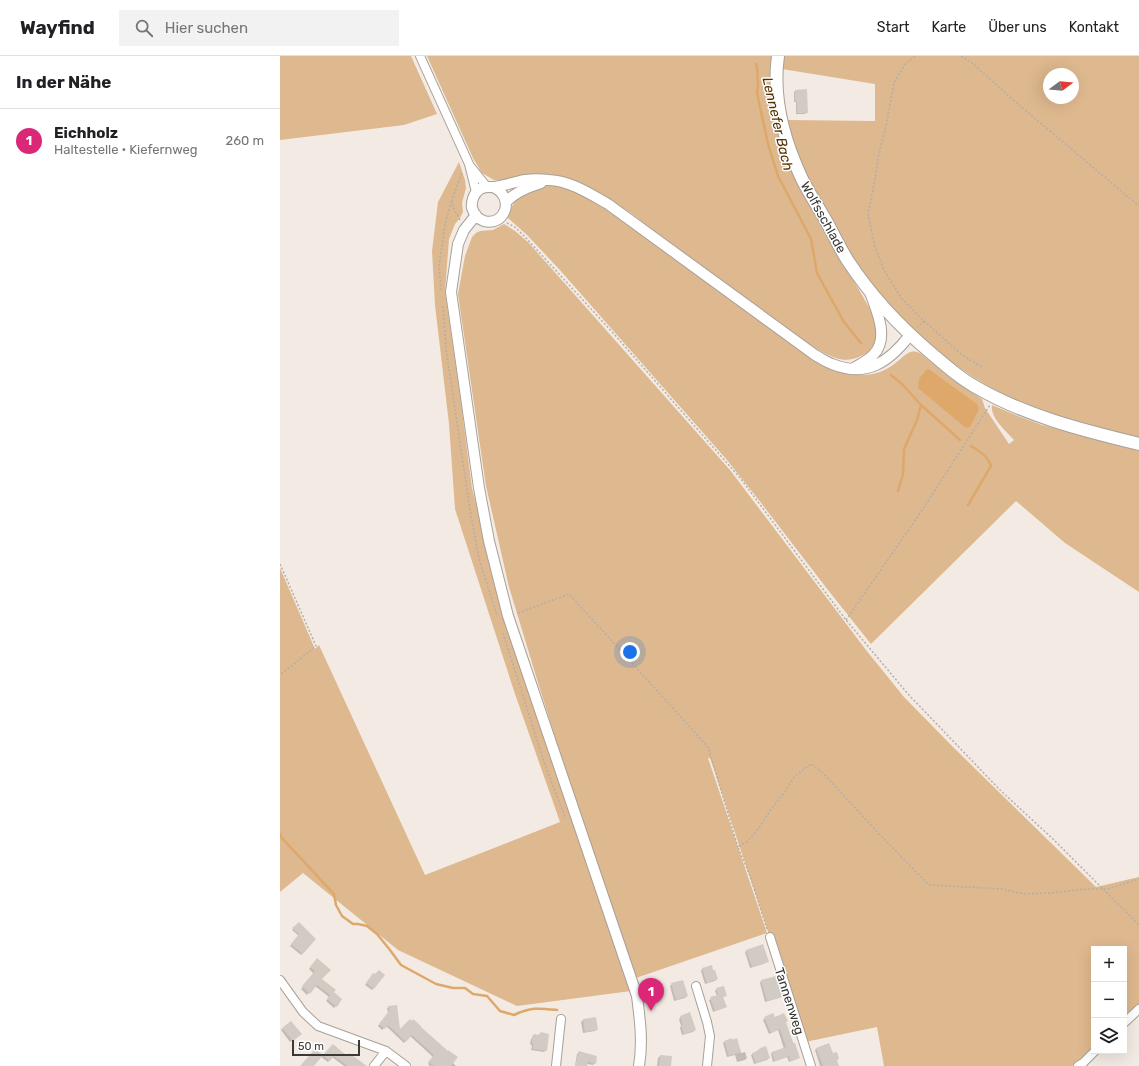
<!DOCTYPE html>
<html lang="de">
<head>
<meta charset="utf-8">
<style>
  :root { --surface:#fff; --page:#f2f2f2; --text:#202124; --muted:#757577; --line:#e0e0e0; --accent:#db2777 }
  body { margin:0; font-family:Rubik,sans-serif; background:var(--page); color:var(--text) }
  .controls { position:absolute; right:12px; bottom:12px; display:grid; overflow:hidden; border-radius:0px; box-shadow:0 4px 16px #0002 }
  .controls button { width:36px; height:36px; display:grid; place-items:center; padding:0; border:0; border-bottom:1px solid var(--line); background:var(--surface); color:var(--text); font:20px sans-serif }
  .compass { position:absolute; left:763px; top:12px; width:36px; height:36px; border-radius:50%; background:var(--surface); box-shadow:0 4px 16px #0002; rotate:74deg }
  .scale { position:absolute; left:12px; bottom:10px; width:68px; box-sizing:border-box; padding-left:4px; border:2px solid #3b3835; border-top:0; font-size:11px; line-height:14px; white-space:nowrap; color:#3b3835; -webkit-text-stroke:3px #fff; paint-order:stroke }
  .you { position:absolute; left:350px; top:596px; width:14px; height:14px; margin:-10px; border:3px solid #fff; border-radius:50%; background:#1a73e8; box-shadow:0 0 0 6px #1a73e833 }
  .badge { display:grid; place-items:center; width:26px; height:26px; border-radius:50%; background:var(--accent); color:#fff; font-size:13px; font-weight:700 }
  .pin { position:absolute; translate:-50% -33px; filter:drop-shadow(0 1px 2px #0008) }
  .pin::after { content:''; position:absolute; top:21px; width:14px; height:12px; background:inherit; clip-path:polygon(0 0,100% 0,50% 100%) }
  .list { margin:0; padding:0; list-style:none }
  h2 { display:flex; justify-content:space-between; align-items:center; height:52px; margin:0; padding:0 16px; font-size:17px }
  h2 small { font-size:13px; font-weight:400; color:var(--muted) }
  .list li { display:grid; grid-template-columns:26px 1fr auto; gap:12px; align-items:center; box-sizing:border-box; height:64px; padding:0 16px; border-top:1px solid var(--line) }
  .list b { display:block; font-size:15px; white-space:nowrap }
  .list p { margin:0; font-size:13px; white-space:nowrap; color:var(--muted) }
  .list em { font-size:13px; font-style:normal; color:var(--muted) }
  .icon { flex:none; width:22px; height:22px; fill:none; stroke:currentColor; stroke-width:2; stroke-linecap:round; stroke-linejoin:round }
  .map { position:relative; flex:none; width:859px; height:1010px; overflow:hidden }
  header { display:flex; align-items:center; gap:24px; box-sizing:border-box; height:56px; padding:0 20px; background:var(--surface); border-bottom:1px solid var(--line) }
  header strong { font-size:19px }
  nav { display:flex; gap:22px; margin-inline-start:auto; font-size:14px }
  .search { width:280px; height:36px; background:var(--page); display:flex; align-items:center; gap:10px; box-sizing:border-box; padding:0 14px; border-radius:0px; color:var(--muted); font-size:15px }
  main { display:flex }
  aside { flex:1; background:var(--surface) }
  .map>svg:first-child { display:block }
  .green { fill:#deb88e; fill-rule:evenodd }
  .water { fill:#dea86b }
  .shadow { fill:#0003 }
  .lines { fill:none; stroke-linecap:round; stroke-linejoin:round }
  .stream { stroke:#dea86b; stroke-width:2.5 }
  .building { fill:#d2cbc3 }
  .minor-casing { stroke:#a7a098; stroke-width:10 }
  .tertiary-casing { stroke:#a7a098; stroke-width:12 }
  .secondary-casing { stroke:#a7a098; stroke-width:14 }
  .path { stroke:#b4aea8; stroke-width:1.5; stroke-dasharray:2 2; stroke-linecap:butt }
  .minor { stroke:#fff; stroke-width:8 }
  .tertiary { stroke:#fff; stroke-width:10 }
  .secondary { stroke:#fff; stroke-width:12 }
  .labels { text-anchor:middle; stroke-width:3; stroke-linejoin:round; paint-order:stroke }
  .street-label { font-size:13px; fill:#3b3835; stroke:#fff }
  .water-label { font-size:14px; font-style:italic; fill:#543100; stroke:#fff }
</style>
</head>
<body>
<header>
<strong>Wayfind</strong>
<div class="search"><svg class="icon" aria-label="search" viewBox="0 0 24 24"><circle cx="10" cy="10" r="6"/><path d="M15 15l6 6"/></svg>Hier suchen</div>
<nav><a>Start</a><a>Karte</a><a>Über uns</a><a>Kontakt</a></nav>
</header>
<main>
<aside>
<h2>In der Nähe<small></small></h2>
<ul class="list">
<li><span class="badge">1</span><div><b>Eichholz</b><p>Haltestelle · Kiefernweg</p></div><em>260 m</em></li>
</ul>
</aside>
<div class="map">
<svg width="859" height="1010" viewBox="0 0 859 1010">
  <rect width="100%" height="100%" fill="#f3ebe3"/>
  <path class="green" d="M0 0H131L157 58 124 69 0 84Z
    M147 0H494L492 17 533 154 590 253C598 271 604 291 581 300 573 304 564 305 556 302 543 298 530 288 518 281L374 175 351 157 300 126 269 119 224 124H214L202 117 193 102Z
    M504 0H859V383C817 372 775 362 735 344 683 320 627 275 593 230 573 203 556 174 541 145 533 131 525 116 519 102 513 90 510 77 507 64L595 65V28L502 13ZM769 18H793V42H769Z
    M179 106 185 124 186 132 182 147 183 156 180 162 175 168 169 183 165 236 179 332 192 432 217 529 351 935 237 950 118 894 23 817 0 836V512L35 593 39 589 145 819 280 766 235 638 175 453 169 368 155 249 152 195 158 146Z
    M268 128 279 129 297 136 325 153 418 219 537 306C555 316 579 323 600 316 606 314 613 309 618 305 622 302 626 297 631 296 634 295 637 296 640 297L669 321 702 343 705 352 729 388 734 384C726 375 710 362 712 349L738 360 762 369 859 395V536L785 487 736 445 591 588 548 534 478 443 447 404 279 213 247 179 228 162C230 157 231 151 234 147 240 136 257 132 268 128Z
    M224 168 235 175 248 186 450 414 586 594 624 641 673 691 816 831 859 821V950L844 964V893H814V994L803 1005 792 1010H604L597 971 525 986 430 702H428L487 877 356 922 322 830 259 630 229 531 206 430 178 238 185 200 192 181 196 177 200 175 213 174Z"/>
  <path class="water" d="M647 313 650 314 697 348 699 353 690 371 686 372 638 332 639 323Z"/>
  <path class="shadow" d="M515 35 527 56 525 58H516V46H514V36Z
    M19 868 35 883 21 899 10 890 19 880 12 874Z
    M467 894 487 905 486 907 470 912 465 896Z
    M37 904 41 923 52 937 56 950 54 952 46 945 49 941 35 930 27 939 21 933 34 918 29 913Z
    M431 911 437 923 435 925 425 928 421 915 422 913Z
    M104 919 92 934 85 929 92 920Z
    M481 925 501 941 499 942 485 946 480 927Z
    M392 928 407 940 405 942 394 945 390 930Z
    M437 933 446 939 443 941 446 951 444 952 433 956 429 944 437 940 435 935Z
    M109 951 119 975 130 964 176 1010H150L148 1008 153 1001 130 980 124 987 106 970 102 974 98 970 108 957 107 952Z
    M401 961 415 974 413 976 402 979 400 972 401 970 399 963Z
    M485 962H494L505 967 519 1001 517 1003 509 1006 507 1001 493 1006 491 998 492 996 504 993 498 974 489 978 483 964Z
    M303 964 317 973 315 975 303 977 301 966Z
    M3 972 18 980 10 986 1 974Z
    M255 979 266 994 264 996 251 994 252 990 250 988 251 983Z
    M456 983 461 997 465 996 467 1002 465 1004 457 1006 455 999 447 1001 443 987 444 986Z
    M53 989 78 1010H64L52 1001 48 1006 41 1001 33 1010H21L35 994 43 1000Z
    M537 992 556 1004 558 1010H540L535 994Z
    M480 993 489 1002 487 1004 474 1008 471 999Z
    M299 996 315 1007 313 1009 307 1008 306 1010H295L297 998Z
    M380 1000 390 1010H377L378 1002Z"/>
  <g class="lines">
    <path class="stream" d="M476 8 477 11 478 30 477 37 488 88 498 120 531 183 537 217 564 266 581 287
      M611 319 623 329 641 349 680 384
      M618 435 623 418 624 393 637 364 641 349
      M688 449 711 410C708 400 699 395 691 390
      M0 778 1 781 54 838 56 849 62 860 73 868H78L87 870 97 878 110 894 121 909 156 928 173 932H185L193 938 207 940 220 955 234 959C251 951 258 952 277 954"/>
  </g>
  <path class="building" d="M527 33 528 57H517V45H515V34Z
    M19 866 36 883 23 898 11 888 19 878 12 872Z
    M483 888 489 906 472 911 466 894Z
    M37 902 51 914 42 923 56 934 54 936 62 943 57 951 47 943 50 939 37 929 30 938 22 930 35 915 30 911Z
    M432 909 433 914H435L438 923 427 927 422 912Z
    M99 914 105 919 94 933 86 927 93 917 95 918Z
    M496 920 502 941 487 945 481 924Z
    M403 924 408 940 396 944 391 927Z
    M444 930 447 940 443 941 447 951 435 955 430 941 438 939 436 932Z
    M117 949 120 973 130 963 132 965 133 963 141 970V971L168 995V994L178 1001 171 1010H154L148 1006 154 999 132 979 126 986 108 969 105 973 99 968 109 955 108 950Z
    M410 956 416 974 404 978 401 969H403L400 960Z
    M493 957 495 961 504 957 508 965 506 966 513 987H515L520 1002 510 1005 509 1000 495 1005 492 996 506 991 500 973 491 977 484 961Z
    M316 961 318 974 305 976 303 963Z
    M11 965 22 978 13 985 2 972Z
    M261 976 269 978 267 995 253 993V988L252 986V980L255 978 258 979Z
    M452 982V984L457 982 461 996 449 1000 444 985Z
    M549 987 553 997 557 996 559 1003 557 1004 559 1010H543L536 992Z
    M53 988 67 1000 69 997 87 1010H68L54 1000 50 1005 43 999 34 1010H20L35 993 43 999Z
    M486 990 490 1002 476 1007 472 997 478 995 480 992Z
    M299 995 317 1000 316 1008 308 1006 307 1010H295Z
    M380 999 392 1000 391 1010H379Z"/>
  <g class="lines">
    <defs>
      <path id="minor" d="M140 0 189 108 196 136
        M191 111 207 131
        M490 881 531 1010
        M0 924 23 956 38 970 106 995 126 1010
        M416 930 427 966 430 980 427 1010
        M844 967 859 953
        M94 1010 106 995
        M276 1010 281 963
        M798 1010 803 1007 815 995"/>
      <path id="tertiary" d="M213 131C236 141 225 171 204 165 198 163 194 158 192 152 191 145 194 137 200 133 205 130 209 131 215 131 225 129 235 126 245 124 252 123 261 123 269 124 291 125 310 138 328 148L535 299C541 302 546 306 552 308 587 322 609 306 630 279
        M226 146C235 136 248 131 261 127
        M196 159 184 174 178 188 171 236 199 432 209 485 228 560 357 940C360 964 363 986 359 1010
        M574 312C580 308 589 304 594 298 609 282 597 256 591 239"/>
      <path id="secondary" d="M498 0C492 42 504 85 522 123 529 137 537 149 545 163 553 177 559 191 568 205 591 240 619 270 651 297 665 309 678 321 694 330 745 360 802 374 859 388"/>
    </defs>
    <use href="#minor" class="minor-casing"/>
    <use href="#tertiary" class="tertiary-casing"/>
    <use href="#secondary" class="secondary-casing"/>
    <path class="path" d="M635 0 625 8 614 27 606 70 599 97 596 118 588 158 595 191 604 214 622 243 644 265 638 271
      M681 0 691 6 732 43 859 150
      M180 164 173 151 172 144 182 116
      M227 167 235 171 247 183 334 278 461 423 566 564 628 638 721 735 773 783 859 869
      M161 234 159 210 165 168 172 144
      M163 250 166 293 190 454 199 503 217 559
      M644 265 682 299 702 311
      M0 508 36 590 0 619
      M238 557 289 538 342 596 428 691 458 791
      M566 564 641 456 710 349
      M223 577 265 709 285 761
      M487 873 470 820 458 791 468 785 479 772 491 753 504 737 515 720 531 708 542 716 602 781 649 829 723 833 744 838 769 837 806 833H828L859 823"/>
    <use href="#minor" class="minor"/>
    <use href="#tertiary" class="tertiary"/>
    <use href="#secondary" class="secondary"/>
  </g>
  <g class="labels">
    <g class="street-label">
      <text transform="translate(544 161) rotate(61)" y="5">Wolfsschlade</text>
      <text transform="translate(510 945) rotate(72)" y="5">Tannenweg</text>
    </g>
    <g class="water-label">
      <text transform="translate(498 68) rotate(77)" y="5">Lennefer Bach</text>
    </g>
  </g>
</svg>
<div class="controls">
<button>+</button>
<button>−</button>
<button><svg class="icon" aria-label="layers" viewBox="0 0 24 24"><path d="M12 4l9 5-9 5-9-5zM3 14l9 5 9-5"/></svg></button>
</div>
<svg class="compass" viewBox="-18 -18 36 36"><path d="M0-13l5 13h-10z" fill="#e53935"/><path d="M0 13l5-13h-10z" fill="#757577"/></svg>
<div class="scale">50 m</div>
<div class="you"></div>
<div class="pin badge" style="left:371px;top:955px">1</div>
</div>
</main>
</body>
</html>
